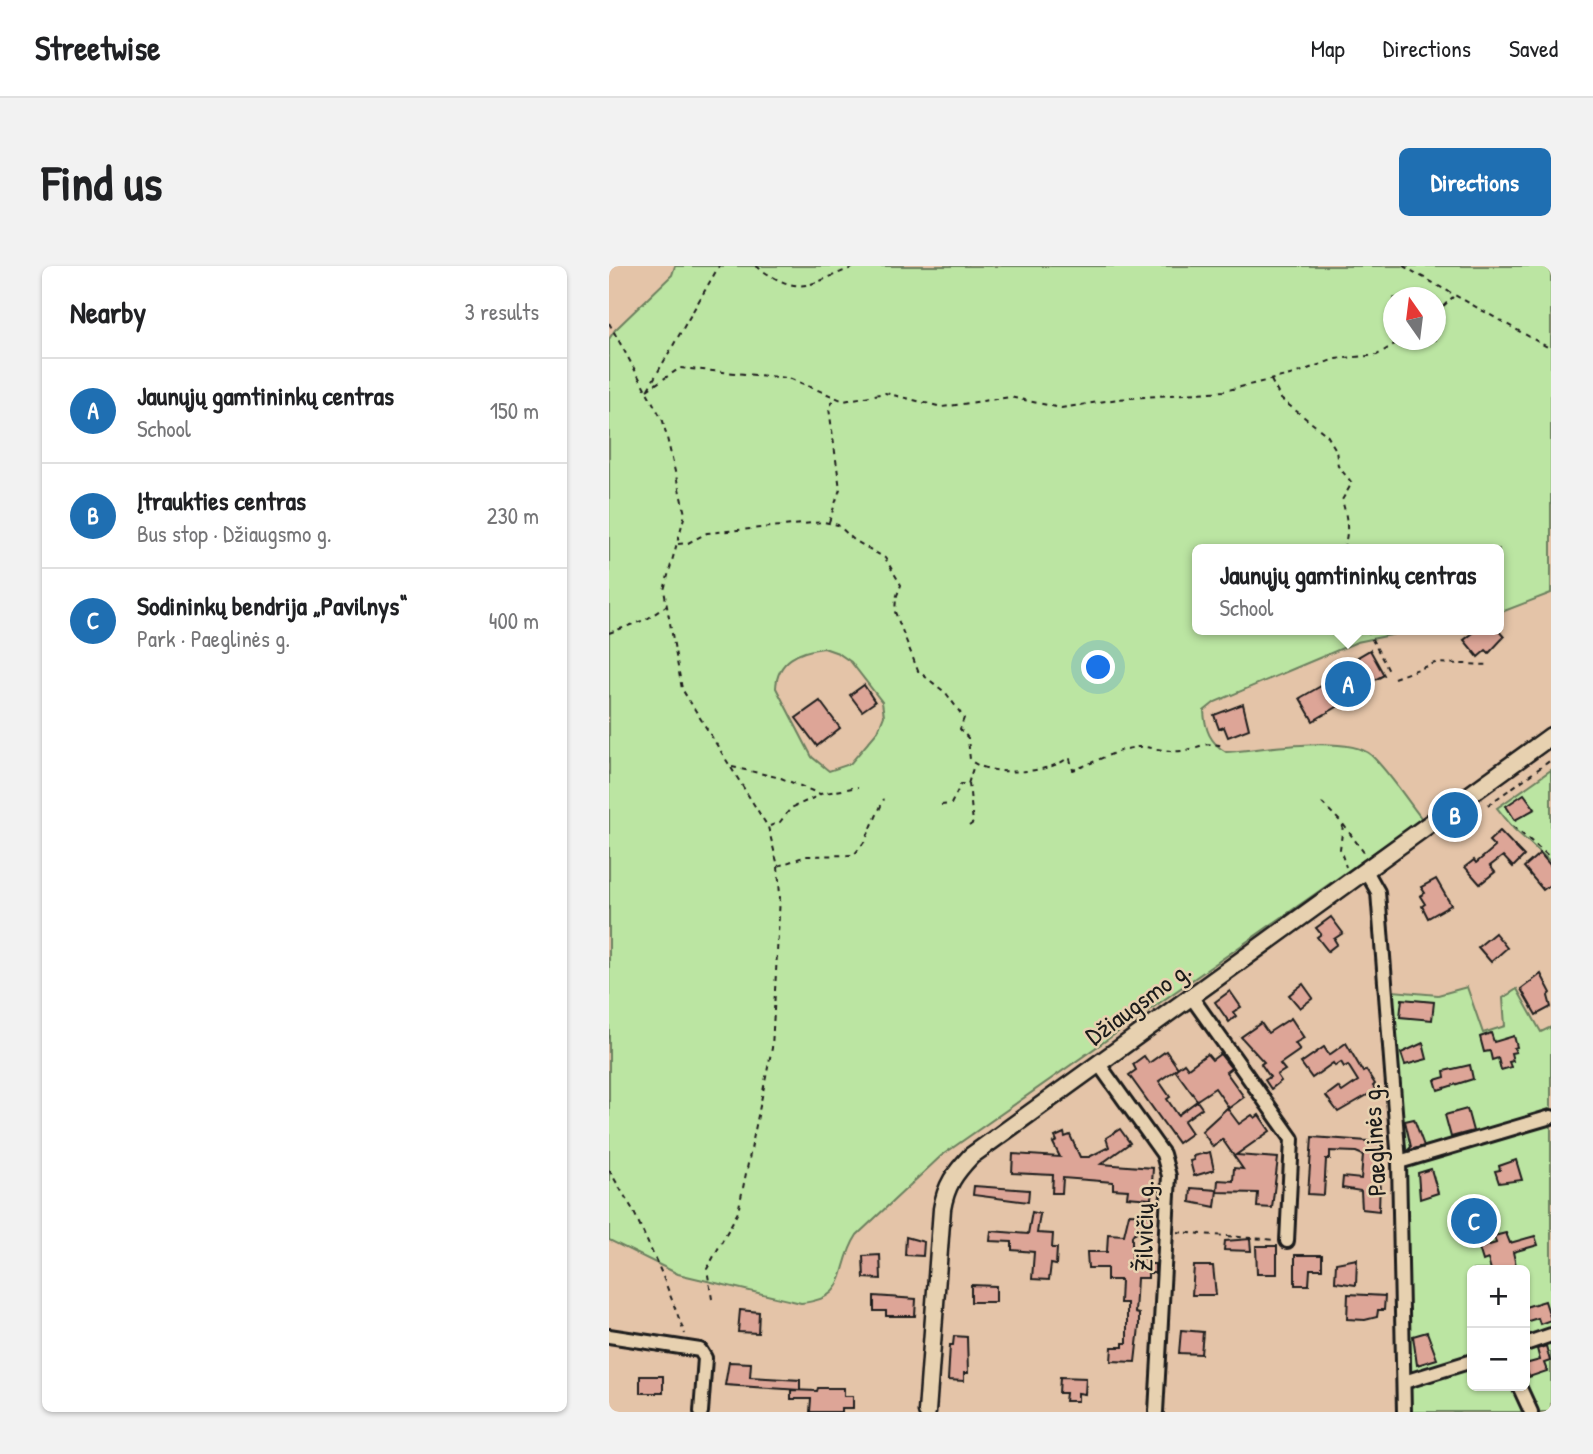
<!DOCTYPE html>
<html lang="en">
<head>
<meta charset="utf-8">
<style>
  body { margin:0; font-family:"Patrick Hand",sans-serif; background:#f2f2f2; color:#202124 }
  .controls { position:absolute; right:21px; bottom:21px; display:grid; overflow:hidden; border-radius:10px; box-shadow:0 2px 5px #0004 }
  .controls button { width:63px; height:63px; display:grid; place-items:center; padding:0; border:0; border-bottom:2px solid #e0e0e0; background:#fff; color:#202124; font:35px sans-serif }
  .compass { position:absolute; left:774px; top:21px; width:63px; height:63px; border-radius:50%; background:#fff; box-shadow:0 2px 5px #0004; rotate:346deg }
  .you { position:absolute; left:490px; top:402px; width:24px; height:24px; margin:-18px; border:5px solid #fff; border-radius:50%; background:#1a73e8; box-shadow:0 0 0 10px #1a73e833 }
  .badge { display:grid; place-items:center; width:46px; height:46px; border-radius:50%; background:#1f6fb2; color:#fff; font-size:23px; font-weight:700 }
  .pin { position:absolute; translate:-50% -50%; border:4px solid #fff; box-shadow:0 2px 7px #0006 }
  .popup { position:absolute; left:583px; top:278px; width:312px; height:91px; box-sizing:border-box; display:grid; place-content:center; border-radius:10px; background:#fff; filter:drop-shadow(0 2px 5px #0005); font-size:23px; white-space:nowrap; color:#757577 }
  .popup b { font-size:26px; color:#202124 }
  .popup::after { content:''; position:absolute; left:50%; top:100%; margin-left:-14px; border:14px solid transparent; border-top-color:#fff }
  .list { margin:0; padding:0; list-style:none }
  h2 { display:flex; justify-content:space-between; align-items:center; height:91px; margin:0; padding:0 28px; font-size:30px }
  h2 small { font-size:23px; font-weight:400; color:#757577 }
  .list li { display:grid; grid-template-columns:46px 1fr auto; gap:21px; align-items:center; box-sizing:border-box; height:105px; padding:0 28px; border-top:2px solid #e0e0e0 }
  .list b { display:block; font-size:26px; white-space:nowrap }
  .list p { margin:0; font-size:23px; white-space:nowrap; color:#757577 }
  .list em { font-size:23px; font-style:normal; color:#757577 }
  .map { position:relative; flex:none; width:942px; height:1146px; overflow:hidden; border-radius:10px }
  header { display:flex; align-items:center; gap:42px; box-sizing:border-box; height:98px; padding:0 35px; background:#fff; border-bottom:2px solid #e0e0e0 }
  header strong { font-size:33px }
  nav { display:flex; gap:38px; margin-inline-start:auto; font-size:24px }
  .intro { display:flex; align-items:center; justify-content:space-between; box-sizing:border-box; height:168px; padding:0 42px }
  h1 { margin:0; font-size:49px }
  .button { padding:18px 32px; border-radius:10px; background:#1f6fb2; color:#fff; font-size:24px; font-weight:700 }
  main { display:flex; gap:42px; padding:0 42px }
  aside { flex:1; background:#fff; border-radius:10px; box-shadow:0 2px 5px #0004 }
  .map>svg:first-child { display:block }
</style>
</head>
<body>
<header>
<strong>Streetwise</strong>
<nav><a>Map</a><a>Directions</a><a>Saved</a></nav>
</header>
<div class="intro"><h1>Find us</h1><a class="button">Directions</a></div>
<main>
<aside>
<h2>Nearby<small>3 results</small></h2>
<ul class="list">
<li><span class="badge">A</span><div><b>Jaunųjų gamtininkų centras</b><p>School</p></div><em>150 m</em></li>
<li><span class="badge">B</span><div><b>Įtraukties centras</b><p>Bus stop · Džiaugsmo g.</p></div><em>230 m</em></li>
<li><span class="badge">C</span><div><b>Sodininkų bendrija „Pavilnys“</b><p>Park · Paeglinės g.</p></div><em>400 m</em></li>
</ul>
</aside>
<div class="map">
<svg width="942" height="1146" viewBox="0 0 942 1146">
  <rect width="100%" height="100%" fill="#e4c4a8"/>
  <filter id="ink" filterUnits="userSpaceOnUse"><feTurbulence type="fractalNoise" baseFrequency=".0143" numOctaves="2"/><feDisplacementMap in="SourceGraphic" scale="14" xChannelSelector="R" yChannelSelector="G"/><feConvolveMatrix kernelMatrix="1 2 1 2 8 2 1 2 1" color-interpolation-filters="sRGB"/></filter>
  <g filter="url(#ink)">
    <!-- green -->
    <g fill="#bbe5a2" stroke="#6c805f" stroke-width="2" fill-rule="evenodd">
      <path d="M66,0H942V327L890,347V283H588V364H806L748,376L606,436L595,445C596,463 601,477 617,486C649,484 738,468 762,489C781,507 797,533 813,553L332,890L248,969C226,1002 243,1032 192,1037L69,1008L0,974V73L6,64L63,9ZM785,32H827V74H785ZM215,382L229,387L242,396L273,436L275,450L269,465L241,498L220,505L203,491L167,422C168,394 190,385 215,382Z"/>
      <path d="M942,504V596L905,563L888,542Z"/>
      <path d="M858,721L874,767L896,760L894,732L908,723L932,766L942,761V1146H790L787,907L773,724L829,729ZM863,1004H916V1120H863Z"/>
    </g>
    <!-- building -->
    <g fill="#dda597" stroke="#1c1c1c" stroke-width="2">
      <path d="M868,364H889L895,371L880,387L877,384L869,391L855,374Z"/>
      <path d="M761,384L775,409L762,416L764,420L704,455L691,432L752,397L749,391Z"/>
      <path d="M255,419L266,436L253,445L241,429Z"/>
      <path d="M211,435L231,462L208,480L187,452Z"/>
      <path d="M634,438L640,463L619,471L615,461L610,463L605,449Z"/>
      <path d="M915,528L926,543L906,554L897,540Z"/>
      <path d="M891,565L915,590L904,601L894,590L881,600L886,606L871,618L856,601L865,594L867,597L886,581L880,575Z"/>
      <path d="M931,587L942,600V618L934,624L915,601Z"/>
      <path d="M827,613L842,639L819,652L813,640L816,638L811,630L816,627L812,621Z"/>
      <path d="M722,651L734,667L725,673L728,678L719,685L708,671L712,668L707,662Z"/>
      <path d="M886,667L898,682L882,696L869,681Z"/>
      <path d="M932,708L942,727L939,730L942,741L927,749L912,723Z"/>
      <path d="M694,718L704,732L691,742L680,729Z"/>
      <path d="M621,725L632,741L624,746L627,750L620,756L606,736Z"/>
      <path d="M793,733L825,736L823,754L791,751Z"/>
      <path d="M682,752L695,772L686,777L691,784L671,798L676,804L668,809L672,815L662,823L656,814L661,811L652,798L655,796L632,771L652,757L659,767Z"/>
      <path d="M882,767L885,776L905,770L908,781L905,782L907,786L902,787L904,795L900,796L902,801L892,804L889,792L883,794L881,785L875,786L871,771Z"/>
      <path d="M737,777L754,806L757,804L766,818L764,820L767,824L729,846L717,830L729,821L733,826L749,815L739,799L735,801L732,796L726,800L724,797L703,812L692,797L715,781L720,789Z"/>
      <path d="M814,777L818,793L796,799L792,787Z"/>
      <path d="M557,785L569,802L550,815L561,831L558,833L569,849L588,835L593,842L575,855L583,867L569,877L520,809L527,804L524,798L535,790L540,797Z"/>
      <path d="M598,788L603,794L611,788L622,802L617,806L635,831L620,842L606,822L588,834L566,804L575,797L579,802Z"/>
      <path d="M861,799L864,813L829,824L826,814L836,811L835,805Z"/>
      <path d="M618,842L630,858L643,849L646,852L650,849L661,865L627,889L669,892L663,942L648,941L649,927L608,926L609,914L624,915L625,902L634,903L613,873L604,881L593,865Z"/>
      <path d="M858,843L864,865L842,871L836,849Z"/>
      <path d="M805,853L815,880L798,885L802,881L796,855Z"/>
      <path d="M511,863L521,877L492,898L544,902L542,933L518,931L519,924L504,923V916L454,912L453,927H443L444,909L403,907L404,888L451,891L444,877L448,875L446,871L455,867L456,871L461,869L471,891H480L500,881L497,872Z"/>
      <path d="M703,871L772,876L770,945L753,943L752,925L733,922L734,911L752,913L754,889L747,886L721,885V893H717L715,929L699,928Z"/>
      <path d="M601,886L605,904L585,910L581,895L585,894L584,890Z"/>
      <path d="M907,894L913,914L890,917L886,905L891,904L890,900Z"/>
      <path d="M822,903L829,927L811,933L809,907Z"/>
      <path d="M365,920L420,924L419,936L364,929Z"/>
      <path d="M582,922L608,924L606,941L581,936Z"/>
      <path d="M423,946L431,948L428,967L444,968L443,982H448L447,999L442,998L440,1014L423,1013L425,986L403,984V976L381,975L382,965L419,968Z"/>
      <path d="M520,948L542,949L541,968L525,967L523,970V992L540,993V998H546V1007H539V1012H528L526,1047L530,1048V1061L526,1096L502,1095L503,1081H514V1077H518V1037H511L512,1014H498V1002H479L478,986H498L499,968L515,969Z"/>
      <path d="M897,967L901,977L926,970L929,979L904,986L908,1004H882L879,993L874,995L870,982L887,977L885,970Z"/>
      <path d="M297,971L315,976L314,990L296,989Z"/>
      <path d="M641,973L642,985L615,984L616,975Z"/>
      <path d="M647,980H668V1008H648Z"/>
      <path d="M271,989L272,1013L255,1012L254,990Z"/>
      <path d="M686,989H713V1003H701L700,1019H686Z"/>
      <path d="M748,993L747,1019L726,1016L727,997Z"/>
      <path d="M585,1000H604L607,1029H583Z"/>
      <path d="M362,1019L387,1020V1036H362Z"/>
      <path d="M739,1028L776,1030L775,1044H769L768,1051L756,1054L738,1053Z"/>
      <path d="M265,1030L307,1033L306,1050H277V1045H265Z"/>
      <path d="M936,1035L942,1054L931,1058L929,1052L916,1056V1041Z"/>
      <path d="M131,1044L150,1046L149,1067L129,1066Z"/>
      <path d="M572,1064L594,1066L592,1088L570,1087Z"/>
      <path d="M818,1066L828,1093L808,1099L804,1070Z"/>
      <path d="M345,1070L358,1071L359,1107H355V1115L339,1114L341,1079H344Z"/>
      <path d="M937,1080L941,1095L935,1097L938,1105L920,1111L916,1098L931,1094L928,1083Z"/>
      <path d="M120,1096L142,1097L141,1111L191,1114V1124L116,1119Z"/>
      <rect x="31" y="1110" width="23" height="17"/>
      <path d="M451,1111L477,1112L476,1128L469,1127V1135H456L457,1127H450Z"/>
      <path d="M209,1122H235V1130H244V1142H233V1146H201L202,1133H182V1124L208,1125Z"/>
    </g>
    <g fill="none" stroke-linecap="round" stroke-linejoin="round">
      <!-- minor casing -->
      <g stroke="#1c1c1c" stroke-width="18">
        <g id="minor">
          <path d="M756,603L769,626L790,896L795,1146"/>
          <path d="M581,729L683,873L678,975"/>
          <path d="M489,797L554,888L560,910L547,1146"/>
          <path d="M790,896L942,851"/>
          <path d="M0,1070L91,1084L96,1092L92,1146"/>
          <path d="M916,1078L942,1069"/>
          <path d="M795,1116L863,1095"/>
          <path d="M910,1120L922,1146"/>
        </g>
      </g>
      <!-- tertiary casing -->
      <g stroke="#1c1c1c" stroke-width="21">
        <path id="tertiary" d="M318,1146L333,943C337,919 346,907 362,890L942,470"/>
      </g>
      <!-- path -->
      <g stroke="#1c1c1c" stroke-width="2" stroke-dasharray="5 5" stroke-linecap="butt">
        <path d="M147,0C195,35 202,15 249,0"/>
        <path d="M794,0L942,83"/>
        <path d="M827,47L844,31"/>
        <path d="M0,57L54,155L76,248L55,324L73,423L159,561L169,600L171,630L163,782L129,946L98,1003L103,1033"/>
        <path d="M662,114L672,133L718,169L727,184L729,200L743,217L733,234C738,251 741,267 734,283"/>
        <path d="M39,123L110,0"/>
        <path d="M38,124L71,102L180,112L235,135L276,127L333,141L401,131L452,142L509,133L615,125L685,108L726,93L768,89L792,74"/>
        <path d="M220,256L231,223L220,142L226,132"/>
        <path d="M69,278L79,277L98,267L215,256L229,259L245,274L276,292L292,319L287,332L286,346L309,405L337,427L355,452L351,463L359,472L361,494C380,511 439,508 457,493H461L464,504C488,496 505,484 528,481C543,480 558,487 572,485C593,482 591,475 615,480"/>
        <path d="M758,364L781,407"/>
        <path d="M0,367L38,353L57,340"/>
        <path d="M785,412L826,397L882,399"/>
        <path d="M123,501L172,512L211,528L249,521"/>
        <path d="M713,537L734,558L756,588"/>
        <path d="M332,539L342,538L352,518H359L365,499"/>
        <path d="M879,539L942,494"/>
        <path d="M734,559L731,583L737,601"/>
        <path d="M161,560L171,556L182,542L211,529"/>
        <path d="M360,560L364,557L360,517"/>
        <path d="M904,560L942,592"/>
        <path d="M169,600L197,590L245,589L256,575L275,533"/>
        <path d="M0,904L24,944L53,1008L76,1068"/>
        <path d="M568,966L667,974"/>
      </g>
      <!-- minor -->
      <use href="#minor" stroke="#e7d1b0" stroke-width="12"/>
      <!-- tertiary -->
      <use href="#tertiary" stroke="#e7d1b0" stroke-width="16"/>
    </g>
  </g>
  <g text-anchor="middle" stroke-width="5" stroke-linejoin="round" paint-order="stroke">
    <!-- street labels -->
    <g font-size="26" fill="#1c1c1c" stroke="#e7d1b0">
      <text transform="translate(529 737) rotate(-36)" y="9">Džiaugsmo g.</text>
      <text transform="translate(765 874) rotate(-93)" y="9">Paeglinės g.</text>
      <text transform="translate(535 960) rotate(-89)" y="9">Žilvičių g.</text>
    </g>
  </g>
</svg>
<div class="controls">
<button>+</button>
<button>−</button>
</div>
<svg class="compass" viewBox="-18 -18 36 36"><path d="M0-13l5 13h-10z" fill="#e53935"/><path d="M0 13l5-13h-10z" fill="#757577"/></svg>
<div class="you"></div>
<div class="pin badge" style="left:739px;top:418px">A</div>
<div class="popup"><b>Jaunųjų gamtininkų centras</b>School</div>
<div class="pin badge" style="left:846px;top:549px">B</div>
<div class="pin badge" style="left:865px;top:955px">C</div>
</div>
</main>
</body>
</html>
